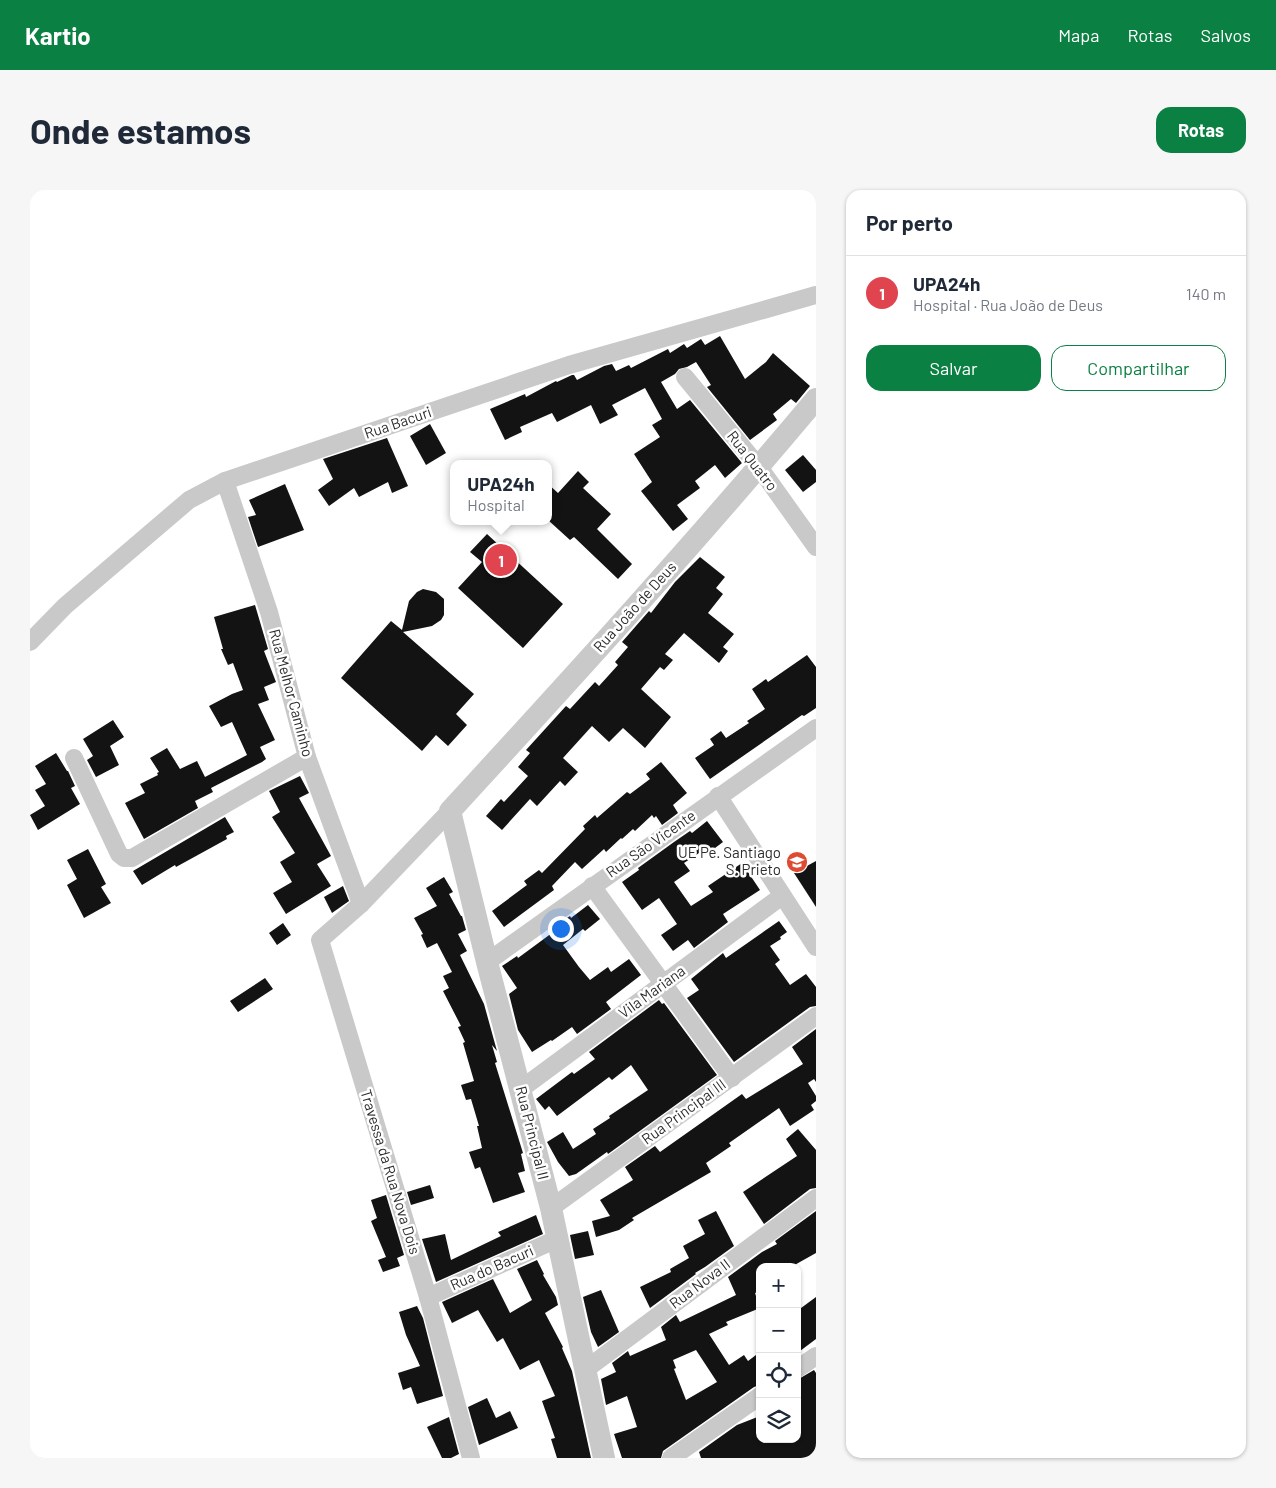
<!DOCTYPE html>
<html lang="pt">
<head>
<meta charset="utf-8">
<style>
  body { margin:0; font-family:Barlow,sans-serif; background:#f6f6f7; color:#1f2937 }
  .controls { position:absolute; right:15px; bottom:15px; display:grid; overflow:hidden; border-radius:10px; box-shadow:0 1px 4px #0004 }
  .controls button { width:45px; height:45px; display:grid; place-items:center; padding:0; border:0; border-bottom:1px solid #e0e1e3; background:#fff; color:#1f2937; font:25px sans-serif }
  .you { position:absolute; left:530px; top:738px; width:18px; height:18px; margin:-12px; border:4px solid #fff; border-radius:50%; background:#1a73e8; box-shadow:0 0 0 8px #1a73e833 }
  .badge { display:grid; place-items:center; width:32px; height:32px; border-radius:50%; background:#0b8043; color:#fff; font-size:16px; font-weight:700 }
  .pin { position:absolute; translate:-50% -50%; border:2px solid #fff; box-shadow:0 1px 5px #0006 }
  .popup { position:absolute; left:420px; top:270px; width:102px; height:65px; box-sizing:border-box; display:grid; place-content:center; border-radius:10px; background:#fff; filter:drop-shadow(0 1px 4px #0005); font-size:16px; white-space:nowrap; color:#747a83 }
  .popup b { font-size:19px; color:#1f2937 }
  .popup::after { content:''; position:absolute; left:50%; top:100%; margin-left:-10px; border:10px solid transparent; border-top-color:#fff }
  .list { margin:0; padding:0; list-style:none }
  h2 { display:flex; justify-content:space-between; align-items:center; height:65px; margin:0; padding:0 20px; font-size:21px }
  h2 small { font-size:16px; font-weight:400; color:#747a83 }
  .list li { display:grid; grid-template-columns:32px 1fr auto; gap:15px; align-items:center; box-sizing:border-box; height:75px; padding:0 20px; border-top:1px solid #e0e1e3 }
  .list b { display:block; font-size:19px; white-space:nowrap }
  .list p { margin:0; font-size:16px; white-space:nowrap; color:#747a83 }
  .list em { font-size:16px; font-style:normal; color:#747a83 }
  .actions { display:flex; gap:10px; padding:15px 20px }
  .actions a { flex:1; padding:11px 0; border:1px solid #0b8043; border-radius:15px; text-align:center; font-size:18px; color:#0b8043 }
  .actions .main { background:#0b8043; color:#fff }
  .icon { flex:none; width:28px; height:28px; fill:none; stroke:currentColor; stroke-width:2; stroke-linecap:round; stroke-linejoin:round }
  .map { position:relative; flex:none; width:786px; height:1268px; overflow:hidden; border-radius:15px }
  header { display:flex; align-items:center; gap:30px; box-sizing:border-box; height:70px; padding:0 25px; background:#0b8043; color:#fff }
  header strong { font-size:24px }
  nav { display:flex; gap:28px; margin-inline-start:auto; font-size:18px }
  .intro { display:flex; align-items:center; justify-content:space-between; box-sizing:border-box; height:120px; padding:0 30px }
  h1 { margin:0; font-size:35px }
  .button { padding:12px 22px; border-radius:15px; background:#0b8043; color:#fff; font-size:18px; font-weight:700 }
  main { display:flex; gap:30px; padding:0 30px }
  aside { flex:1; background:#fff; border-radius:15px; box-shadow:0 1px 4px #0004 }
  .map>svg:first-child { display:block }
</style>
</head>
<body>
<header>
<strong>Kartio</strong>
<nav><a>Mapa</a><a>Rotas</a><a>Salvos</a></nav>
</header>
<div class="intro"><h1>Onde estamos</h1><a class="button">Rotas</a></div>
<main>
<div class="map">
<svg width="786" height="1268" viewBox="0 0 786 1268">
  <rect width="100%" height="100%" fill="#fff"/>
  <!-- building -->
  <g fill="#131313" fill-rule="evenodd">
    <path d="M690,146L715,189L736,172L743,163L780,196L766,213L761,209L743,224L747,230L720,250L677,197L681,195L666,172L657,177L649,179L645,184L631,192L647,219L660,210L712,273L695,288L685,275L665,291L670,298L647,315L658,329L643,341L611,301L622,292L604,264L630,247L622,235L632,229L615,198L582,215L588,225L570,234L561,215L527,232L522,223L490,237L492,242L475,250L460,219L495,204L496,207L526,191L527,192L542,185H544L547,190L574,176L582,174L586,181L599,175L601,178L638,159L640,163L654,154L657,158L671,149L675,155Z"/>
    <path d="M400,234L416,263L396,275L380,246Z"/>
    <path d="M357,248L378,296L362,303L358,292L329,307L324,298L299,316L288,300L303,289L293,269Z"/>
    <path d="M773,265L786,280V292L773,302L755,280Z"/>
    <path d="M548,281L559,292L553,298L581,324L567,339L602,374L588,389L544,347L540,350L518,330V294L528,303Z"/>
    <path d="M255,294L274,340L228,357L218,327L226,325L219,310Z"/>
    <path d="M457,344L533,414L493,458L428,398L452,372L440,362Z"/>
    <path d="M670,367L695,387L686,398L693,404L678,423L704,444L693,457L698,461L689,473L654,443L635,464L643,470L634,480L630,477L611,499L641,527L615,558L593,538L579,552L562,536L533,568L548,582L535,596L530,591L507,616L500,609L472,640L456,626L471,609L474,612L498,586L488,577L500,563L496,560L536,516L540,519L565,492L569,496L588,475L585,472L598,457L592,452L619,421L621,423L645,392Z"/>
    <path d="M393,399L406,402L414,409V425L411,430L402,436L373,442L444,504L426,524L437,535L418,556L406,545L392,561L311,488L361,431L372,440L379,411L387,402Z"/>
    <path d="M225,415L238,459L234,461L246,492L234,497L239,510L228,514L245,550L230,557L236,569L232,572L181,598L183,602L165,611L168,618L114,649L95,613L115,603L110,594L128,585L127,583L129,582L120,568L137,558L150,579L167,571L175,587L217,565L202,532L191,537L179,516L202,504L213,500L203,473L198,475L191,459H193L184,427Z"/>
    <path d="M777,465L786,477V518L774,526L772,525L680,589L665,568L684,555L680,549L691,541L696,548L719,533L717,531L735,519L722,499L736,489L738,492Z"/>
    <path d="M83,530L94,547L80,556L89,575L66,587L57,570L63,566L53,549Z"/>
    <path d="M26,563L37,581H38L45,596L41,598L50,614L8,640L0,625L15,616L5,600L16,594L5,576Z"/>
    <path d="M631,572L657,603L643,615L648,623L632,635L626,626L624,628L622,625L605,641L603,639L592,649L591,648L576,662L574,659L552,679L545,672L522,696L524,700L474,737L462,721L497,695L494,691L509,680L512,683L555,639L553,636L565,625L567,628L597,602L600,604L620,589L616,584Z"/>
    <path d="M270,586L279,603L269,608L301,666L287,674L301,696L256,724L243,703L262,692L250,672L265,663L242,627L250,622L239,601Z"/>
    <path d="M195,627L204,642L196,646L197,649L146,677L145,675L112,695L103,681Z"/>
    <path d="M677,631L693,652L681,661L678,657L654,673L660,681L644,692L661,716L683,702L678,696L712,673L730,700L693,724L698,732L664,758L658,750L643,761L631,745L647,734L629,708L612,720L592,692L609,680L608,678L644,652L660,641L662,643Z"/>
    <path d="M58,659L76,694L71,697L81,713L54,728L37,695L47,689L37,670Z"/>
    <path d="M786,671V717L764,683Z"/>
    <path d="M414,687L423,702L419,704L431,726H432L436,740L428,744L437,761L430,765L454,814L467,861L462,855L467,872L465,873L493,963L491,964L495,981L488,983L495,1002L463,1013L450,977L445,979L439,962L452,958L447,936H449L441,909L436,910L431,895L444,891L433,853L435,852L428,837L431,836L413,801L419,798L413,786L422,782L407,753L397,758L391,745L393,744L384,728L407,716L396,698Z"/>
    <path d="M313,696L319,711L302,723L294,707Z"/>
    <path d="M558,715L570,729L555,741L553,739L533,755L549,777L560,790L578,777L581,782L599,769L611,785L576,812L581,819L547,844L542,837L522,851L521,850L502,862L488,840L479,804L487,798L472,776L487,766L488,768L526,740L525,738L537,728L540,726L541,728Z"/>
    <path d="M749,731L757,742L750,747L751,749L740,756L750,770L745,774L760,795L776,784L786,797V816L780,817L704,872L657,808L669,800L661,789L693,763L696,768Z"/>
    <path d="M253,733L261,745L247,755L239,743Z"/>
    <path d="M235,788L243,799L208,822L200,811Z"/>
    <path d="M629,810L632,814L634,813L687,885L578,964L577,962L546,984L539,986L528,972L517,952L533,942L543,959L566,944L563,939L580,928L579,926L618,900L601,875L582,890L579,887L527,926L519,916L515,920L506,909L542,882L544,884L565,869L559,862Z"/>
    <path d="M786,839V892L784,889L778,893L786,906V911L781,915L784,920L760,936L749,918L699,953L701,956L676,973L681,982L602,1028L604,1030L589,1040L566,1047L562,1031L580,1026L570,1010L603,990L595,977L625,956L630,962L712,904L716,909L773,874L762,857Z"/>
    <path d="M768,939L786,960V998L780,999L734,1034L713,1002L767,966L756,949Z"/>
    <path d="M400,995L404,1008L381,1015L377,1002Z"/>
    <path d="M356,1005L374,1065L367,1068L370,1076L353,1082L348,1070L356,1067L341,1031L347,1028L341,1010Z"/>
    <path d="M686,1021L704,1056L675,1077L665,1083L666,1084L620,1118L610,1097L641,1082L640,1079L659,1068L653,1056L675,1044L668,1030Z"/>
    <path d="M786,1021V1063L761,1077H730V1101L725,1103L730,1118L696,1132L698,1135L679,1144L699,1175L714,1165L718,1171L730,1162V1195L724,1197L633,1261L631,1268H592L584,1244L607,1237L597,1206L576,1215L571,1189L586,1182L582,1173L598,1161L600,1166L636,1150L631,1137L646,1125L650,1132L706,1105L698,1087L732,1062L747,1054L745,1051ZM666,1160L687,1192L656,1210L644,1179L646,1178L643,1170Z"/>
    <path d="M506,1025L513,1044L406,1092L392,1049L415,1044L421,1070L471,1046L468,1042Z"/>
    <path d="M558,1041L564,1065L545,1069L540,1045Z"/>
    <path d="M507,1070L514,1084L513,1085L526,1107L528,1115L515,1123L533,1157L532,1158L542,1181L561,1268H527L521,1249L525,1248L512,1211L525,1206L509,1170L490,1180L473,1148L467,1152L448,1120L422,1133L412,1112L463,1089L480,1123L502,1110L487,1079Z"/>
    <path d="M571,1100L589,1142L568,1157L561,1142L553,1107Z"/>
    <path d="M786,1107V1149L770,1161L771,1163L767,1166V1121Z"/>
    <path d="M387,1116L393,1128L413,1206L387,1214L381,1197L373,1200L368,1183L390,1176L376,1145L369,1122Z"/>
    <path d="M784,1180L786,1183V1268H671L669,1262L707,1235L730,1226V1249H767V1190Z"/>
    <path d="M457,1208L466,1228L480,1221L488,1238L449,1255L438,1217Z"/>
    <path d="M419,1227L429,1264L421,1268H412L397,1237Z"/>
  </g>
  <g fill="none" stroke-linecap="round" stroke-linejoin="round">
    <!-- minor -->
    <g stroke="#c9c9c9" stroke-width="18">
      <path d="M655,187L729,277L786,357"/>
      <path d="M195,291L239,422L277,567L331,714"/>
      <path d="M0,452L35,416L159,310L195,291L539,175L786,105"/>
      <path d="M44,568L89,664L94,668H102L277,567"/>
      <path d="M688,606L786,757"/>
      <path d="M420,621L331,714L290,750L398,1107L441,1268"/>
      <path d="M562,696L702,888"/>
      <path d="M457,772L786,538"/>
      <path d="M491,899L752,706"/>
      <path d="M521,1018L786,826"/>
      <path d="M398,1107L527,1049"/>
      <path d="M767,1179L786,1166"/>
      <path d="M555,1180L786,1008"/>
      <path d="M641,1268L730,1206"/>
    </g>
    <!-- tertiary -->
    <path stroke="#c9c9c9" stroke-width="22" d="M574,1268L521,1018L457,772L420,621C544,486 668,350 786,209"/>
  </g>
  <!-- icons -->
  <defs>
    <g id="school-disc" transform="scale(1.125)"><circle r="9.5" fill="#de4b33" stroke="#fff"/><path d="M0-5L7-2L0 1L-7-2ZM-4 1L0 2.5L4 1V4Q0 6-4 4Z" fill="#fff"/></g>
  </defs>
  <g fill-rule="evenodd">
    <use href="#school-disc" x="767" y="672"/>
  </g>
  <g text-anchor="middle" stroke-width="5" stroke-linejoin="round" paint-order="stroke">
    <!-- street labels -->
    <g font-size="15" fill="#2c2c2c" stroke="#fff">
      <text transform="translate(368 233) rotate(-19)" y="5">Rua Bacuri</text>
      <text transform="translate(722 271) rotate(52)" y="5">Rua Quatro</text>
      <text transform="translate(605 417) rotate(-48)" y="5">Rua João de Deus</text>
      <text transform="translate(261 503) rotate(75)" y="5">Rua Melhor Caminho</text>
      <text transform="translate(621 654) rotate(-35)" y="5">Rua São Vicente</text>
      <text transform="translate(622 802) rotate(-36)" y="5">Vila Mariana</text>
      <text transform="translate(654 922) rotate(-36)" y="5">Rua Principal III</text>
      <text transform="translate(502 943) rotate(76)" y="5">Rua Principal II</text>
      <text transform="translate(360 982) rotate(73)" y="5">Travessa da Rua Nova Dois</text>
      <text transform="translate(462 1078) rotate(-24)" y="5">Rua do Bacuri</text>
      <text transform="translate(670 1094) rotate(-37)" y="5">Rua Nova II</text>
    </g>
    <!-- poi labels -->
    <g font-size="15" fill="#2c2c2c" stroke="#fff" text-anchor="end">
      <text x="751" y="668">UE Pe. Santiago<tspan x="751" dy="17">S. Prieto</tspan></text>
    </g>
  </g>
</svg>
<div class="controls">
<button>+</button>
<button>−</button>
<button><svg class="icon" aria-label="locate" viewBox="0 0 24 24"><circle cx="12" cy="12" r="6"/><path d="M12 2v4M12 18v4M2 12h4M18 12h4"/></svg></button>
<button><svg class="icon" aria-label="layers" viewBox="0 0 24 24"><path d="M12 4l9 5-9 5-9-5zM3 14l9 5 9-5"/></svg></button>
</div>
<div class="you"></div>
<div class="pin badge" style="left:471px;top:370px;background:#e0444e">1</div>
<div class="popup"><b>UPA24h</b>Hospital</div>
</div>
<aside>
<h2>Por perto<small></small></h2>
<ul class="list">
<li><span class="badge" style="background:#e0444e">1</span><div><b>UPA24h</b><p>Hospital · Rua João de Deus</p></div><em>140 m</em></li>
</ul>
<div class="actions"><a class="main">Salvar</a><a>Compartilhar</a></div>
</aside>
</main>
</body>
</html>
